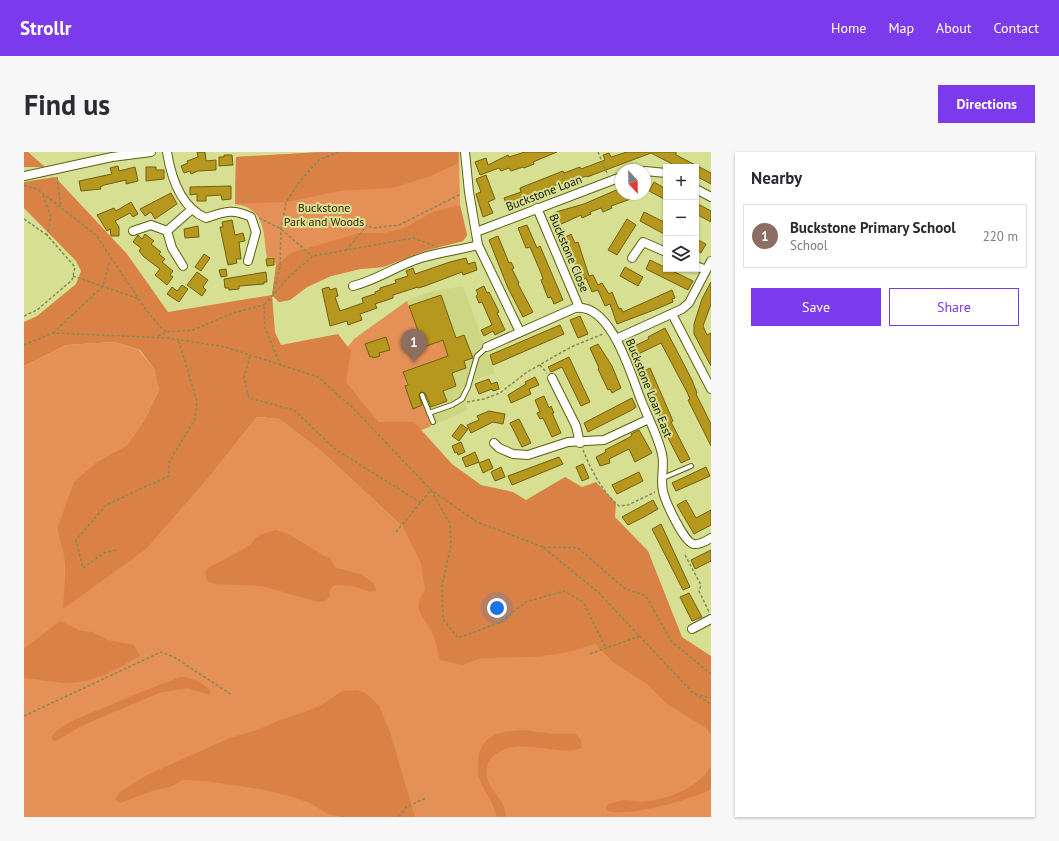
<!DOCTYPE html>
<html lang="en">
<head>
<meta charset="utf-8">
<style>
  body { margin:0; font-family:"PT Sans",sans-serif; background:#f7f7f7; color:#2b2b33 }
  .controls { position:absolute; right:12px; top:12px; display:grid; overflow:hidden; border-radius:0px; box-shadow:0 1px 3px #0004 }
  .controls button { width:36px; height:36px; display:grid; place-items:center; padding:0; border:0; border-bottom:1px solid #e1e1e2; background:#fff; color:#2b2b33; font:20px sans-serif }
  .compass { position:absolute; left:591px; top:12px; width:36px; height:36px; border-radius:50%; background:#fff; box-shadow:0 1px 3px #0004; rotate:158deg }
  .you { position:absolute; left:473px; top:456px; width:14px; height:14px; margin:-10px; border:3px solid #fff; border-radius:50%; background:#1a73e8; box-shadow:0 0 0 6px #1a73e833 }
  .badge { display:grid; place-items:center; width:26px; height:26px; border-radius:50%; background:#7c3aed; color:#fff; font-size:13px; font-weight:700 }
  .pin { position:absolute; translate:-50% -33px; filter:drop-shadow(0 1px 2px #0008) }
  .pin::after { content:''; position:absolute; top:21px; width:14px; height:12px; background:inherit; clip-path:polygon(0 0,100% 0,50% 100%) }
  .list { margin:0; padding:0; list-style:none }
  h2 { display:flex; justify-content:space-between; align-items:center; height:52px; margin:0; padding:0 16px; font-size:17px }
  h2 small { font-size:13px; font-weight:400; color:#7c7c81 }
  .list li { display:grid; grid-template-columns:26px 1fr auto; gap:12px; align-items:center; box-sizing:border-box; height:64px; margin:0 8px 8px; padding:0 8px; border:1px solid #e1e1e2; border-radius:0px }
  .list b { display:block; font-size:15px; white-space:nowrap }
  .list p { margin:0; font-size:13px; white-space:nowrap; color:#7c7c81 }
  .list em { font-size:13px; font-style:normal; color:#7c7c81 }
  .actions { display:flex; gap:8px; padding:12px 16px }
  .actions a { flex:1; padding:9px 0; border:1px solid #7c3aed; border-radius:0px; text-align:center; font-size:14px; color:#7c3aed }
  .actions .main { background:#7c3aed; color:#fff }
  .icon { flex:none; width:22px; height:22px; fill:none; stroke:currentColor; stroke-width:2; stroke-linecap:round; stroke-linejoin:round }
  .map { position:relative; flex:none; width:687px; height:665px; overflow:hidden; border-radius:0px }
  header { display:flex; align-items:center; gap:24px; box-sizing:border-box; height:56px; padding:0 20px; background:#7c3aed; color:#fff }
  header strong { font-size:19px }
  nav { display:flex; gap:22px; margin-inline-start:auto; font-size:14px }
  .intro { display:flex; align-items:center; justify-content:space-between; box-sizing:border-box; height:96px; padding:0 24px }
  h1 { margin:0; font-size:28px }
  .button { padding:10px 18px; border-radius:0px; background:#7c3aed; color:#fff; font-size:14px; font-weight:700 }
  main { display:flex; gap:24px; padding:0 24px }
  aside { flex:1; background:#fff; border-radius:0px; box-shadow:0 1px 3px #0004 }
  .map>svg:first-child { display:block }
</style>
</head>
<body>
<header>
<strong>Strollr</strong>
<nav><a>Home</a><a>Map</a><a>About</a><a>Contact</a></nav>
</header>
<div class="intro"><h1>Find us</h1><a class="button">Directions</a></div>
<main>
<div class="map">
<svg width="687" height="665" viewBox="0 0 687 665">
  <rect width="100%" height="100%" fill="#d7df93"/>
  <!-- built -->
  <path fill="#cdd682" d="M439,134L471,221L449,229L441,250L444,258L368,291L330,187L383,149L402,141Z"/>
  <!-- green -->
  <g fill="#e49056">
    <path d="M298,0H435L436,53L443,83L439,89L400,99L359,115L336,117L307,124L283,135L266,148L255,150L248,143L252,114L250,105L243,106C240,90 242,67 226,57C222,54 215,53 211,52L212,5Z"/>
    <path d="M383,149L400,195L419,188L424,204L408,209L411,217L400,220L397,213L379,220L389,257L399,253L407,274L368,291L301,224L330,187Z"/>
    <path d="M91,190L115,198L130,217L135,238L121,267L103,293L74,309L33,377L40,403L41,427L190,319L233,265L255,267L296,298L379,375L687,549V665H0V214L42,193Z"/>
  </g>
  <!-- forest -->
  <g fill="#da8245">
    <path d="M0,0H4L21,15H0Z"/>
    <path d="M298,0H435L434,11L407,24L368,36L316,39L262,50L211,52L212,5Z"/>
    <path d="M31,25L103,102L144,160L248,143L252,114L267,101L335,81H360L380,76L409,60L436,53L443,83L439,89L400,99L359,115L336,117L307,124L283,135L266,148L255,150L248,143L251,180L257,193L314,182L327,199L322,230L354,270H390L428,312L457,333L489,340L502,348L541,325L558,335L572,330L592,351L591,365L624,399L658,485L687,504V583L682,576L643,552L623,532L589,510L571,492L544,500L511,505L457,506L438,513L416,508C413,499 412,489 408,480C399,462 387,459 401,438L397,411L379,375L296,298L255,267L233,265L190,319L122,397L39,457L41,427L40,404L33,377L50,330L74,309L103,293L121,267L135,238L130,217L116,198L91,190L42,193L0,214V170L13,164L52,132L57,119L52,109L0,56V30Z"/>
    <path d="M251,378C271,382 286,398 306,406L311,416C323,418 352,424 352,439L347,440L329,434L310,433L305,439L306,445L301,449L294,450L238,434L191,432L183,429L181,420L184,416L227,393C231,383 242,381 251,378Z"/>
    <path d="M36,469L57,479L69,480L84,488L110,493L116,504C94,516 70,531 44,531C32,531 13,527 0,526V497Z"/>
    <path d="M157,525C169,525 179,531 187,539L186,543L163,536L135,541L57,574L32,589L28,588L27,584C42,569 62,563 82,555C107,544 131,534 157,525Z"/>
    <path d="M333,538L342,541L355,554L366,580L391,665H319L304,662L286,651L266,644L235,637L182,629L159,628L146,635L131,638L96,651L91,647L96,640L125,622L206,586L233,578L259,567L281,560L299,552L318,539Z"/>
    <path d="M499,578L530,582H552C556,586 559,590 557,596C541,604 503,589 481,597C472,601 464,605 463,616C459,638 485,648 481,665H473C470,651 461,641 456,628C453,623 454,616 454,610C456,582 476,580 499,578Z"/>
    <path d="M687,615V637C668,648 604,665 584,659L582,655L584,652C589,651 595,649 600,648C606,648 612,650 619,650C644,647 672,637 687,615Z"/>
  </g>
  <!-- building -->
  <g fill="#b6981f" stroke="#745f08">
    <path d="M173,0H181L182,9L192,8V18L174,19L167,22L166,19L160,21L157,14L164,11L163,9L174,5Z"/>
    <path d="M501,0H533L509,10L510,12L500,16L499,15L487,19L485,16L477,19L475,16L456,23L451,10L462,6L464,13L484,3L485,5Z"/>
    <path d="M603,0H652V3L687,21V32L672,24V15H654L627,1L563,25V24L528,34L509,42V44L484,56L480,46L497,40L496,36L539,19L540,21L556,15L557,17L581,8L579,3L585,1L587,5Z"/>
    <path d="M200,3H208L209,13L195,14V5H200Z"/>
    <path d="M94,14L95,19L111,15L114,29L102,32V28L80,33L76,35L77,37L57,39L55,29L88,22L86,16Z"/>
    <path d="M122,15H132V18H140V27L122,29Z"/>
    <path d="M462,23L471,47L464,50L469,61L459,65L452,42L457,40L452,27Z"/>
    <path d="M630,30L642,37V48L625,39Z"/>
    <path d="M207,34V47L198,48L197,43L182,44V49H173V42L166,43V35Z"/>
    <path d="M597,36V42L618,43L587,54L588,56L579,60L577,56L566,60L567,62L558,66L557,63L533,74L529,64L533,62L532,60L560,52Z"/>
    <path d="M147,41L153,52L131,67L127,60L121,64L116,57Z"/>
    <path d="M107,50L114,62L109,65L106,61L91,69L95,75V84H87L86,77L83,79L73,63L90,56L92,59Z"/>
    <path d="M672,51L687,59V70L672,62Z"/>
    <path d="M620,60L642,71V83L616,69Z"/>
    <path d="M603,67L612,73L593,103L584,98Z"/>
    <path d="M208,68L211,83L219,81L221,89L215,90L217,107H212L213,111L204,113L196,75H199L198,70Z"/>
    <path d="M503,73L513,96L516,94L539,148L530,152L527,145L524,146L517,128L519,127L517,121L506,95L502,96L494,76Z"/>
    <path d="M174,74L175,85L161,86L160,77Z"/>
    <path d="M121,82L130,89L127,92L137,100L135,102L141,107L138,110L149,119L146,123L149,125L143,133L131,123L136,117L120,105L115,99L117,96L109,90L114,83L118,87Z"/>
    <path d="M547,82L551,91L554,90L565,124L569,123L574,133L578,131L585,142L588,140L595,157L597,156L599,160L648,138L651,146L648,147L649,150L630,158L593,172L586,152L581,154L574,138L568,140L562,126L558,128L540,86Z"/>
    <path d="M474,84L485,111L487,110L490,116L488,117L495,131L494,132L509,160L499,165L484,136L465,88Z"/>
    <path d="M672,87L682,92L677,101L672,98Z"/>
    <path d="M180,102L186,106L177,119L171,115Z"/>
    <path d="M250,106V113L243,114L242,107Z"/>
    <path d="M442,106L444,112L451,110L453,118L439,123L438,120L401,134L394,136V135L369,143V146L351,152L353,156L336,162L338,168L324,173L323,169L306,174L298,137L305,135L306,138L312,136L314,144L311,145L316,159L339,151L338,146L351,142V140L356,138V136L372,131L371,128L384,124L382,119L389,116L391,122L426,110Z"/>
    <path d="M626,108L669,129L664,138L622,117Z"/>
    <path d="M601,115L619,125L614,134L596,124Z"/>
    <path d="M202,117L203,124L197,125L195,118Z"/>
    <path d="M173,120L184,128L179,135L182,138L178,144L163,133Z"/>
    <path d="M242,120L243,130H240V132L215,134V137L205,138V136H201L200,127Z"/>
    <path d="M687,130V152L679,174L683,183L687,181V214L670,182V172L678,147Z"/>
    <path d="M158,133L164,137L155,150L143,142L148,135L153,139Z"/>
    <path d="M460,134L463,141L465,140L475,160L473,161L481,178L471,183L469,179L460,184L457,178L468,173L458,150L455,151L452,144L454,142L452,138Z"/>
    <path d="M417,143L432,186L440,183L449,206L440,209L442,216L428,221L432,234L419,239L423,249L407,255L401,241L397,240L395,243L398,253L389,257L381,234L384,233L379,220L424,204L419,188L400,195L385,154Z"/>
    <path d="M556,164L564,182L554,186L546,168Z"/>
    <path d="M536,173L540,182L469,213L466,203Z"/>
    <path d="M641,176L668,228L673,241L672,242L687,272V294L664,248L666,247L663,240L637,191L608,205L604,197L625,187L624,185Z"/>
    <path d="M362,185L366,198L355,201L356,204L349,206L348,204L346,205L341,192Z"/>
    <path d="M574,192L588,214L597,236L588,241L586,237L584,238L574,217L575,216L566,196Z"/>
    <path d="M545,205L566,250L557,254L538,215L527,220L524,215Z"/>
    <path d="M626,216L649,269L647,270L666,307L657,311L641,280L642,279L625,239L626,238L617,221Z"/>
    <path d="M511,225L515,233L505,237L507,242L487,251L484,243L502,232L501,230Z"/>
    <path d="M465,227L467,232L473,230L475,237L469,239L468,237L455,242L451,232Z"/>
    <path d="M520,244L525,256L527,254L530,261H528L537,281L528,285L519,266L516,267L513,261L516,260L511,248Z"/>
    <path d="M608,246L612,255L608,258L564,280L560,271Z"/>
    <path d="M465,259L481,262L479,272L469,270L447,281L443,273L455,268L453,264Z"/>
    <path d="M495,267L507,291L498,295L486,271Z"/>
    <path d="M437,272L444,277L435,289L428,284Z"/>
    <path d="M615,278L628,301L611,310L605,297L585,307L586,311L576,314L572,305L582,300L581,298L608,284L607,282Z"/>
    <path d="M437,290L441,300L434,303L433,300L431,301L428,294Z"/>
    <path d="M451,300L455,310L442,315L438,306Z"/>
    <path d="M535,305L539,312L488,333L484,324Z"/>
    <path d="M465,307L469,316L459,321L455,311Z"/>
    <path d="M559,312L565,326L558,329L552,315Z"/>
    <path d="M477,315L481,325L471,329L467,320Z"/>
    <path d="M682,315L686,324L652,339L648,331Z"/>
    <path d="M615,320L619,329L593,342L588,333Z"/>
    <path d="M629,348L634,357L620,365L604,373L598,365Z"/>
    <path d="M662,348L672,366L687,358V373L670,382L653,353Z"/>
    <path d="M637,372L666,435L659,438L628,377Z"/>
    <path d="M687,398V409L671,417L667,408Z"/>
    <path d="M665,441L678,465L668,469L656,445Z"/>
  </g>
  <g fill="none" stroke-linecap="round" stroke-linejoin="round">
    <!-- service casing -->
    <g stroke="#5b6011" stroke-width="6">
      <g id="service">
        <path d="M398,243L409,270"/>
        <path d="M405,261L428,253L438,247L444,235L453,204L463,195"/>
        <path d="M639,326L667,314"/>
      </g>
    </g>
    <!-- minor casing -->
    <g stroke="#5b6011" stroke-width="10">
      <g id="minor">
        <path d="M143,0C147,25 156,55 182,66C200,60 208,56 227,65L232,80L224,109"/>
        <path d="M441,0L445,40L454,93L496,180"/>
        <path d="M621,19L642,21"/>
        <path d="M0,24L88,5L127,0"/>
        <path d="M672,37L687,45"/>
        <path d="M513,56L555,155"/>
        <path d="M109,79L127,73L143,79"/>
        <path d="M452,80L597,25"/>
        <path d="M608,106L619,90L642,100"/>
        <path d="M159,114L148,96L143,79L167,58"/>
        <path d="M672,114L682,118"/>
        <path d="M329,134C353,128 374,113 397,106C416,100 436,98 454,93"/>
        <path d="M648,162L687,237"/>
        <path d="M592,187L658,157L665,151L687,109"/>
        <path d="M463,195L551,156C587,150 607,223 617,248C624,266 634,284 638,302C641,314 636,327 639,339C641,349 660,391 670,392C676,393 682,389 687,386"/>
        <path d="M528,226L552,274L556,291"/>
        <path d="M470,291L475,296L489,302L504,303L544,290L580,288L625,267"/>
        <path d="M668,477L687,467"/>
      </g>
    </g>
    <!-- path -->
    <g stroke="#868b55" stroke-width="1.5" stroke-dasharray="3 2" stroke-linecap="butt">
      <path d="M574,0L583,21"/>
      <path d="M33,25L37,55"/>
      <path d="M0,33L13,37L72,83L122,158L138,177L143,180"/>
      <path d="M235,66L257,77L288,104"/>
      <path d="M0,67L23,83"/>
      <path d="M331,69L349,76L375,73L437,42"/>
      <path d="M322,98L342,75"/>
      <path d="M49,124L115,147"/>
      <path d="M249,142L256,115L257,77L262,50L276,29L295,8L315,0"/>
      <path d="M0,164L13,158L48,128L51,115L23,83L27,65L19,43"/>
      <path d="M29,181L79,134L86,108"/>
      <path d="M134,184L143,180L169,178L209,161L240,153"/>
      <path d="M0,193L29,181L145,186L201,195L294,225L331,258L407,338L453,370L519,395L575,441L669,541L687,552"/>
      <path d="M226,204L220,225L225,246L270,258L311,297L397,351"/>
      <path d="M516,213L523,221"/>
      <path d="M257,214L241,176L240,153L265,125L289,104L389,86L411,94"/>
      <path d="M443,250L460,247L476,241L503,220L547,195L579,182"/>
      <path d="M559,298C567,318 579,341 595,354L604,353L631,340"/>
      <path d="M372,380L407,338L426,372L427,393L418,434L419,467L434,486L475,471L502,450L540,439L559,450L582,496"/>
      <path d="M519,395L554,396L600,436L622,444L647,489L687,522"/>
      <path d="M92,398L80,401L59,416L52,388L82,353L145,324V310L171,267L173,249L154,187"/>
      <path d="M661,403L677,433L675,439L685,460"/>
      <path d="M566,502L616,484"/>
      <path d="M671,542L687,546"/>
      <path d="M0,564L137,500L150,505L208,543"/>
      <path d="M375,665L382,655L402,646"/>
    </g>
    <!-- service -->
    <use href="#service" stroke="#fff" stroke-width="4"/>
    <!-- minor -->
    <use href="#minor" stroke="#fff" stroke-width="8"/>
  </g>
  <g text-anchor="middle" stroke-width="4" stroke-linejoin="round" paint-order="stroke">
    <!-- street labels -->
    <g font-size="12" fill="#171900" stroke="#d7df93">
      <text transform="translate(520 41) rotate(-21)" y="4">Buckstone Loan</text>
      <text transform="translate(545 101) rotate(67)" y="4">Buckstone Close</text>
      <text transform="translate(625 236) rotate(68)" y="4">Buckstone Loan East</text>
    </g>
    <!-- park labels -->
    <g font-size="12" fill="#48240a" stroke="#d7df93">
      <text x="300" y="60">Buckstone<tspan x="300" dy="14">Park and Woods</tspan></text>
    </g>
  </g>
</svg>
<div class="controls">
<button>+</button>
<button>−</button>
<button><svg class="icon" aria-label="layers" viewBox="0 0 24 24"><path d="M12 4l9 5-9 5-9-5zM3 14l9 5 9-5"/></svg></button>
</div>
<svg class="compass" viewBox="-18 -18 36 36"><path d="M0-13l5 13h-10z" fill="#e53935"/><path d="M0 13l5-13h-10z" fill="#7c7c81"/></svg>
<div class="you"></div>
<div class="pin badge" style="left:390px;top:210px;background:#8d6e63">1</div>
</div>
<aside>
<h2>Nearby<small></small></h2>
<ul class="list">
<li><span class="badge" style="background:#8d6e63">1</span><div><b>Buckstone Primary School</b><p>School</p></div><em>220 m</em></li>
</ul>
<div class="actions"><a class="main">Save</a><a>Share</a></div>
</aside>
</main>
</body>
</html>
